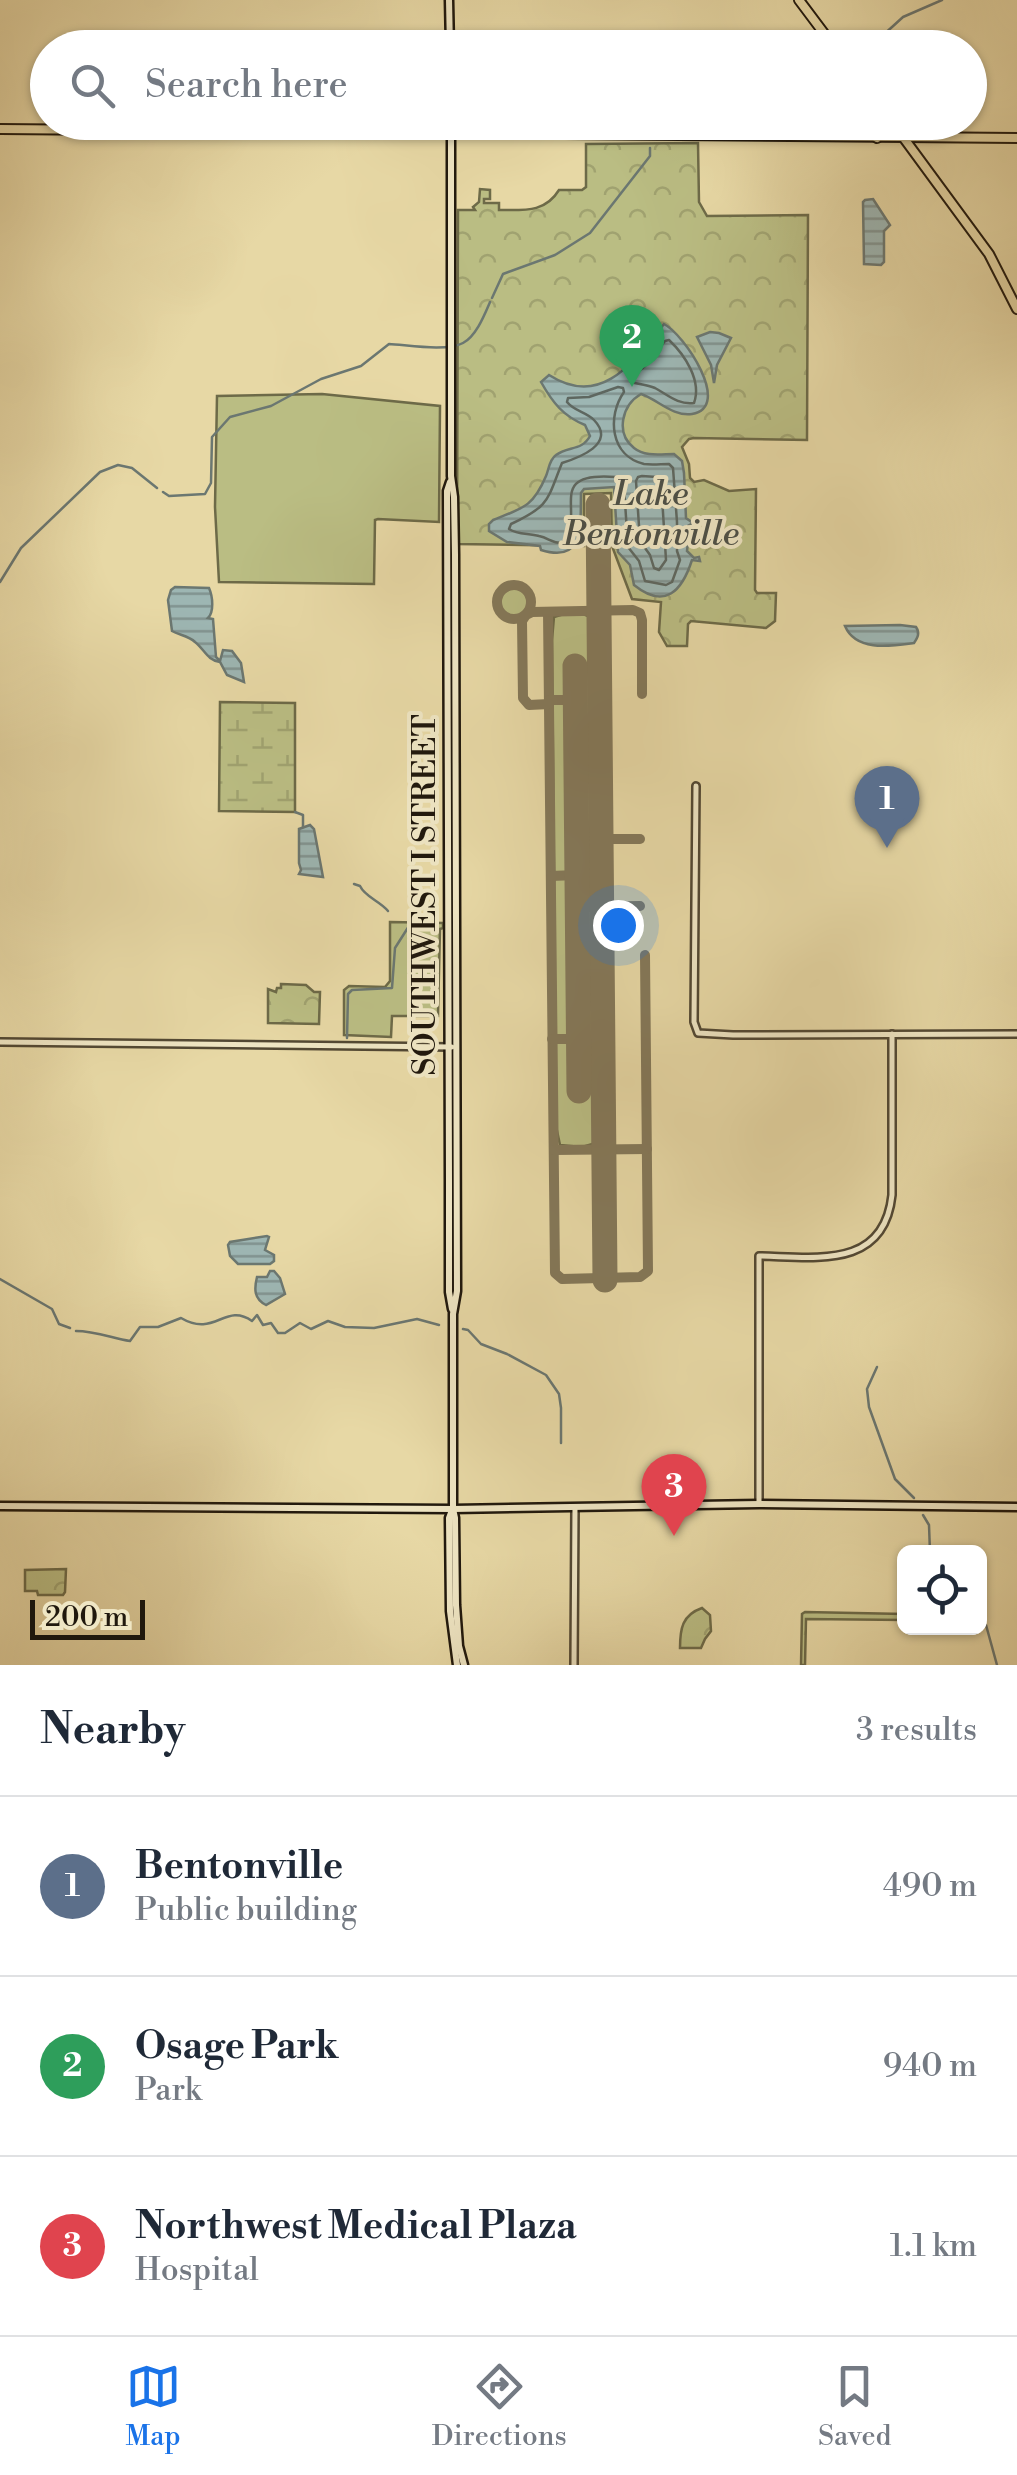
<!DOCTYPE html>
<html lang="en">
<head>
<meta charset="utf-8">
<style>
  body { margin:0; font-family:"Libre Bodoni",serif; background:#f2f2f3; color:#1f2937 }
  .controls { position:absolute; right:30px; bottom:30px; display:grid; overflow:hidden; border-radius:15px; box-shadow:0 2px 8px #0004 }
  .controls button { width:90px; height:90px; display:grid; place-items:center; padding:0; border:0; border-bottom:2px solid #e0e1e3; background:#fff; color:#1f2937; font:50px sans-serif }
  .scale { position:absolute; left:30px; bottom:25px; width:115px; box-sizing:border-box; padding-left:10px; border:5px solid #20180d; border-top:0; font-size:28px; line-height:35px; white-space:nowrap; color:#20180d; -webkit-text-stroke:8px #efe6c4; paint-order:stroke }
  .you { position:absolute; left:618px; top:925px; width:35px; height:35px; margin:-25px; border:8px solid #fff; border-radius:50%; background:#1a73e8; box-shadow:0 0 0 15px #1a73e833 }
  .badge { display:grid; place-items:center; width:65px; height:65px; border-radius:50%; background:#1a73e8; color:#fff; font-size:32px; font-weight:700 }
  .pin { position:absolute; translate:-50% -82px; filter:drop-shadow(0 2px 5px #0008) }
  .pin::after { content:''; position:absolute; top:52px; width:35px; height:30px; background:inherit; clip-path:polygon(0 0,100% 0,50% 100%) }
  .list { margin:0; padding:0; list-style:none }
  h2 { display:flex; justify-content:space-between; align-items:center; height:130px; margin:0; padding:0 40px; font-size:42px }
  h2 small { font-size:32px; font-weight:400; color:#747a83 }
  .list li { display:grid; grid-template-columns:65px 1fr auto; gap:30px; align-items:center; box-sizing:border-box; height:180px; padding:0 40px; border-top:2px solid #e0e1e3 }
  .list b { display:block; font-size:38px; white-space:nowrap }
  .list p { margin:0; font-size:32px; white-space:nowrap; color:#747a83 }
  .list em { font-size:32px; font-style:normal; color:#747a83 }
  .icon { flex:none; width:55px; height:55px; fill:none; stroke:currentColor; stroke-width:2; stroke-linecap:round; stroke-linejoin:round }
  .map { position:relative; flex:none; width:1017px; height:1665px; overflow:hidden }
  .search { position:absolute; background:#fff; box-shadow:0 2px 8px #0004; left:30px; right:30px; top:30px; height:110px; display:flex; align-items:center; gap:25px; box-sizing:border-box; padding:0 35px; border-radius:55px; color:#747a83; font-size:38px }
  .sheet { height:670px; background:#fff }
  nav { display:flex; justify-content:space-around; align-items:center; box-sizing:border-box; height:140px; border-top:2px solid #e0e1e3; background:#fff; font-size:28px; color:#747a83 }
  nav a { display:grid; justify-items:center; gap:5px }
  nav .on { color:#1a73e8 }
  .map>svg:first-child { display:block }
</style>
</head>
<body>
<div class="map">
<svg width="1017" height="1665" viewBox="0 0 1017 1665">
  <defs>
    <pattern id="wetland-marsh" width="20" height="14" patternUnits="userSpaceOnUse" patternTransform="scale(2.5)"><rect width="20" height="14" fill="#babd83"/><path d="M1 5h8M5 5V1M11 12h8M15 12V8" fill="none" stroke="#a0a270"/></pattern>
    <pattern id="park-crowns" width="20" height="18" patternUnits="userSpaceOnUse" patternTransform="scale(2.5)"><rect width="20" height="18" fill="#babd83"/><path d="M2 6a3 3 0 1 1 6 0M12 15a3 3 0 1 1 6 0" fill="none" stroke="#a0a270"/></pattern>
    <pattern id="water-rules" width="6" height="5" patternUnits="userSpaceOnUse" patternTransform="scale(2.5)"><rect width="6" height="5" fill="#9db6b3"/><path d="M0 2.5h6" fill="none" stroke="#809390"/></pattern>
  </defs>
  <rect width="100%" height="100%" fill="#e7d8a5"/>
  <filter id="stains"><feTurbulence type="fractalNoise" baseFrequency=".002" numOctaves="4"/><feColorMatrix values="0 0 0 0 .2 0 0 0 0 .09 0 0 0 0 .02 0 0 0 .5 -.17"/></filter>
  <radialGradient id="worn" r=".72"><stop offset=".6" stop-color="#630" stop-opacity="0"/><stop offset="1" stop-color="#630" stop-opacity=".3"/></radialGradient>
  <!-- grass -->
  <g fill="#babd83" stroke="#6d6a48" stroke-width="2.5">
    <path d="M322,394L440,406L439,522L378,519L375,520L374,584L219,582L215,507L217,396Z"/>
    <circle cx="514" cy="602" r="14"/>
    <path d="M564,614H583L588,616L593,634L598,1137L596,1143L582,1147L560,1145L556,1126L552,640L554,617Z"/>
    <path d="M390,922L443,923V928L440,929L438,1016H392L391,1037L344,1035V990L349,986L385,987L390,981Z"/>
  </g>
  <!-- wetland -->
  <path fill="url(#wetland-marsh)" stroke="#6d6a48" stroke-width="2.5" d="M220,702L295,703V812L219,811Z"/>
  <!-- park -->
  <g fill="url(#park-crowns)" stroke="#6d6a48" stroke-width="2.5">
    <path d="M698,143L699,202L707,216L808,215L807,440L694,438L689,439L682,447L689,464L690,478L694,482L704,480L729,491L756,489L755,590L757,593H776L775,621L766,628L691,621L688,624L687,646H667L659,632L661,602L632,599L612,546L611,493L584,494V546L457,544L458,210H475L473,207L479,202L480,189L490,190V199H484V203H499V210C524,210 545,213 559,190H582L586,187V144Z"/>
    <path d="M281,984L306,985L314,992H320L319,1024L268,1023V989L276,992L277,988H281Z"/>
    <path d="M66,1569L65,1592L63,1595H38L37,1591H25V1570Z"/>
    <path d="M702,1608L710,1615L711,1631L705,1639L701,1648H680C680,1629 682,1615 702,1608Z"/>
    <path d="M805,1612L904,1614V1620L806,1619L805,1665H801L802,1614Z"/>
  </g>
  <!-- water -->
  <g fill="url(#water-rules)" stroke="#6b7771" stroke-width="2.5">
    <path d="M873,199L890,225L884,231V262L881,265L864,264L863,202L865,200Z"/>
    <path d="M664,324C684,334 733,407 692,414C673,417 657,399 641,394C622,405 615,433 634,448C645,457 661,454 674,454L682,461L684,473L686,518L693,523L686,527L688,539L693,541L688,542L687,551L694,558L699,557L700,561L692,560C682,591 665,610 634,585L630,565L618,552L614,487L584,489L581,493C580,524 586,564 541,550L540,546L507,542L489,531V524L493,520C523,508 533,507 546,476C549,469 549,460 556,455C568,446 582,451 590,436L585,425C563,416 553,403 541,382L549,375C602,409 634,361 664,324Z"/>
    <path d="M710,332L719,333L731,338L717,365L714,383L711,365L697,337Z"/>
    <path d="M175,587L209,588C213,597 214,612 208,618L213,619L216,657L220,661L223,650L232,651L241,663L244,682L227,675L220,662C207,660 205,650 195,642C189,636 179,635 172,631L168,600L171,590Z"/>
    <path d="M900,625L916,627C920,633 918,637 914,643C891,646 856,652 845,626Z"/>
    <path d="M310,825L314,829L323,877L299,874L301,870L299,863V829Z"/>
    <path d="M267,1236L269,1237L265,1250L274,1255V1261L270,1264H238L230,1256L228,1245L230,1242Z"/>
    <path d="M270,1271H274L280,1278L285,1294L266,1305C254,1299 254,1289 257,1277H267Z"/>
  </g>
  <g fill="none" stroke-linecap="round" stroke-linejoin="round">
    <!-- shore -->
    <g stroke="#5e6760" stroke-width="2.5">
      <path d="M665,341L669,340C685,355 702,381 694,403C678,405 668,395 655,388C647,385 638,384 631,382L632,377L645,366Z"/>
      <path d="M618,387L623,388L624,392C607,416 610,456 644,464C652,465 661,464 669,464L673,468L677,522V551L680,560L672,582L666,585L645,581L639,561L628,547L624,487L616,477C542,471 588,515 562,543C551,543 549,538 539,536C528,533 518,535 509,529L511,524C550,506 547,500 562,463C578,458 617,444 594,420C586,412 574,411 567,402L568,398L589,397Z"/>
      <path d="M642,476L657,477L661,481L666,560L659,570L654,568L650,555L640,541L636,481L638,477Z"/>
    </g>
    <!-- stream -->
    <g stroke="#6b7771" stroke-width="2.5">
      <path d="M869,48L903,17L942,0"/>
      <path d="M651,127L657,122"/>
      <path d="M492,298L503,274L555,255L590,233L650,156V148"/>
      <path d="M163,492L169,496L205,494L211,483L212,437L230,417L271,406L321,379L361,366L389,344C408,345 446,352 463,343C476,336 484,316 490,302"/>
      <path d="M0,582L21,548L100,472L118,465L132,468L157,488"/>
      <path d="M295,812L303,815V827"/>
      <path d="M354,884L360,886C365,897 380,901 388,911"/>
      <path d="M347,1038L348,994L352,990L392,988L395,948L409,926L438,927"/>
      <path d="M0,1279L52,1309L59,1324L70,1328"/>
      <path d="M463,1329L468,1330L481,1344L507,1354L546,1375L559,1394L561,1408V1443"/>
      <path d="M76,1331C95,1331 112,1338 130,1341L140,1327H158L181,1318C215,1338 225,1302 252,1321L257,1315L263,1325L271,1323L278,1333H285L300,1323L311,1329L328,1321L345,1327L374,1328L417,1319L439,1325"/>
      <path d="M877,1367L867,1389L869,1407L895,1479L914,1498"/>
      <path d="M923,1515L929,1525L930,1552"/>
      <path d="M980,1606L982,1612"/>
      <path d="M983,1616L984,1618"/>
      <path d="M986,1625L997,1665"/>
    </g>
    <!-- taxiway -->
    <g stroke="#847859" stroke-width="10">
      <circle cx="514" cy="602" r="17"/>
      <path d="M548,612L555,1273L562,1279L640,1277L648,1271L645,955"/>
      <path d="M549,700H575"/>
      <path d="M549,704L529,705L523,698L522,621L526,615L532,612L633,610L640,613L642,620V694"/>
      <path d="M601,839H640"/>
      <path d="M551,876L577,875"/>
      <path d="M577,907L640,906"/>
      <path d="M552,1039H579"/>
      <path d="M554,1150L647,1149"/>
    </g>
    <!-- runway -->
    <g stroke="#847859" stroke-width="25">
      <path d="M598,505L605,1280"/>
      <path d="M575,666L579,1091"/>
    </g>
    <!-- tertiary casing -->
    <g stroke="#524833" stroke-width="10">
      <g id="tertiary">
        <path d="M696,786L694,1022L698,1033L733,1035L1017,1034"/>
        <path d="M0,1042L452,1047"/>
        <path d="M759,1504V1256C815,1257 884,1270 892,1195V1034"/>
        <path d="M574,1665L575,1508"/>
      </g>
    </g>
    <!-- secondary casing -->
    <g stroke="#20180d" stroke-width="11">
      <g id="secondary">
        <path d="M449,0L450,48"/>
        <path d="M451,122V476L454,497L455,554L457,1291L453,1314V1509L455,1518L456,1605L459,1646L464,1665"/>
        <path d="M450,482L447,491L449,1179V1292L452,1309"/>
        <path d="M0,1506L453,1509L759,1504L1017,1507"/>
        <path d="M452,1510L449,1518L450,1611L457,1665"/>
      </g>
    </g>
    <!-- primary casing -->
    <g stroke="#20180d" stroke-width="12">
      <g id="primary">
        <path d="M799,0L835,48"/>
        <path d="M892,122L989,254L1017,309"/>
        <path d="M0,129L1017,138"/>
        <path d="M877,138L884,122"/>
      </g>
    </g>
    <!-- tertiary -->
    <use href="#tertiary" stroke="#efe6c4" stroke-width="5"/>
    <!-- secondary -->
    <use href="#secondary" stroke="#efe6c4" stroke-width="6"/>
    <!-- primary -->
    <use href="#primary" stroke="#e7d8a5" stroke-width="8"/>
  </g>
  <g text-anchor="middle" stroke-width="8" stroke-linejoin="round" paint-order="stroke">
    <!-- street labels -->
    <g font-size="32" fill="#20180d" stroke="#efe6c4">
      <text transform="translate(424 895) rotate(-90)" y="11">SOUTHWEST I STREET</text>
    </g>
    <!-- water labels -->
    <g font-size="35" font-style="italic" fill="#4c4f47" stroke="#efe6c4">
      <text x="651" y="505">Lake<tspan x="651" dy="40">Bentonville</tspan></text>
    </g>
  </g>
  <rect width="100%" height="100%" filter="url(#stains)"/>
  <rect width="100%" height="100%" fill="url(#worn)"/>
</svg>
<div class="controls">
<button><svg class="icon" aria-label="locate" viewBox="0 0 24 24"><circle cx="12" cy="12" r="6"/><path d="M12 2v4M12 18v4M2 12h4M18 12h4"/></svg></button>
</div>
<div class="scale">200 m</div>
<div class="you"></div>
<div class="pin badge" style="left:887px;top:848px;background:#5c6f8a">1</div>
<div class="pin badge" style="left:632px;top:387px;background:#2e9e5b">2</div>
<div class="pin badge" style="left:674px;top:1536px;background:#e0444e">3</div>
<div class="search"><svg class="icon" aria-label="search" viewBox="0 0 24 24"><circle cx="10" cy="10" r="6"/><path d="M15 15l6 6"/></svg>Search here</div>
</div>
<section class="sheet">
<h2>Nearby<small>3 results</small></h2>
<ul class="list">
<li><span class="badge" style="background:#5c6f8a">1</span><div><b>Bentonville</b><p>Public building</p></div><em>490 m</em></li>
<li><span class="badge" style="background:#2e9e5b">2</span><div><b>Osage Park</b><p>Park</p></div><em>940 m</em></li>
<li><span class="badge" style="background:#e0444e">3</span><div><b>Northwest Medical Plaza</b><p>Hospital</p></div><em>1.1 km</em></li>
</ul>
</section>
<nav>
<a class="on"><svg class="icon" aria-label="map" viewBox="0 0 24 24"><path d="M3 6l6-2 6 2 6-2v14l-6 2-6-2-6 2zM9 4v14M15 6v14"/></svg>Map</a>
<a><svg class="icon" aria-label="directions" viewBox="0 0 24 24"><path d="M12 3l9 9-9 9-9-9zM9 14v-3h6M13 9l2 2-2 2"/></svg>Directions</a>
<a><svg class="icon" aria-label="saved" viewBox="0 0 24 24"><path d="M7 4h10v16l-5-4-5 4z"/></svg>Saved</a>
</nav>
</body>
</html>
